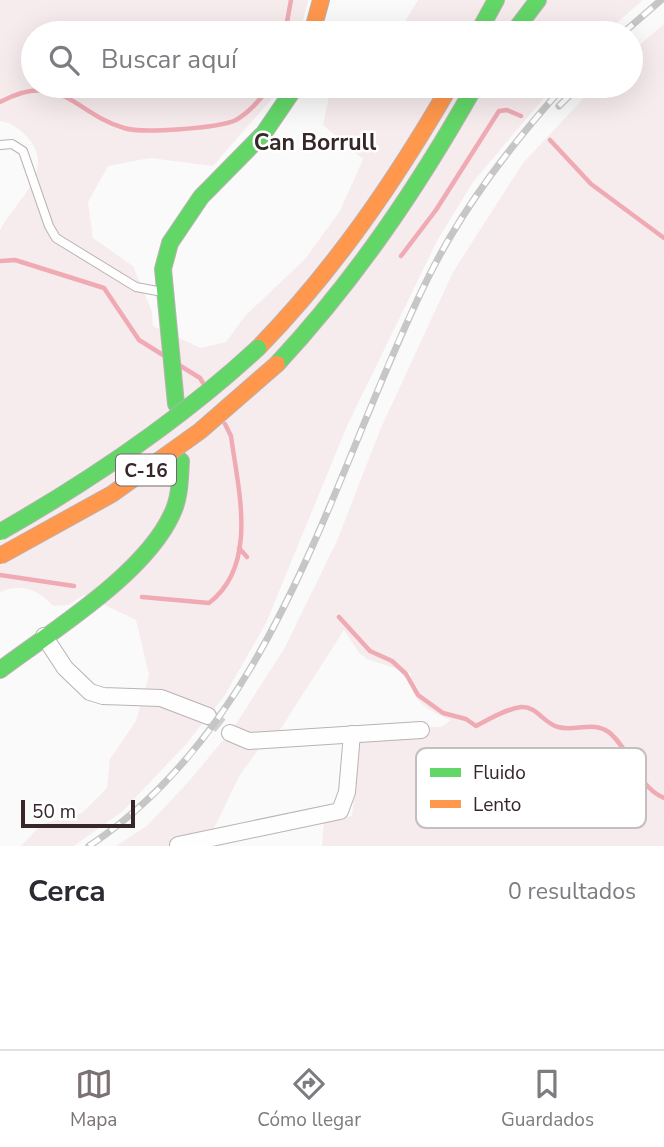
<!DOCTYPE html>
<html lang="es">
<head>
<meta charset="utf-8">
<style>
  body { margin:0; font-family:"Nunito Sans",sans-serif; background:#f7f7f7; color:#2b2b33 }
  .scale { position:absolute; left:21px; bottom:18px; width:114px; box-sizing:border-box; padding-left:7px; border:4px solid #372729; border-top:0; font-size:19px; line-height:24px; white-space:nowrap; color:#372729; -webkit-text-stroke:5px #fff; paint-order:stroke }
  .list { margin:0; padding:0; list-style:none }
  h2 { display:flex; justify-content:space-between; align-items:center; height:91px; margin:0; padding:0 28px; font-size:30px }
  h2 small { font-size:23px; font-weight:400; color:#7c7c81 }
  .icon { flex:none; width:38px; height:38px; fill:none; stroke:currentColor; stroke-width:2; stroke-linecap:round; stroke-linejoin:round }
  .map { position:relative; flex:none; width:664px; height:846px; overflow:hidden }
  .search { position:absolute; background:#fff; box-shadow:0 7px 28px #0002; left:21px; right:21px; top:21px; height:77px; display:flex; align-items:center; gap:18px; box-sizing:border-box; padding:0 24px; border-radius:38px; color:#7c7c81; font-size:26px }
  .sheet { height:203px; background:#fff }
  nav { display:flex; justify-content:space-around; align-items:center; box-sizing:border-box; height:98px; border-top:2px solid #e1e1e2; background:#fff; font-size:19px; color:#7c7c81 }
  nav a { display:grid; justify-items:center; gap:4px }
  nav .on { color:#7b7172 }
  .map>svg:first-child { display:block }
</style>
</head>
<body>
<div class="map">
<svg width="664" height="846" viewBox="0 0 664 846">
  <rect width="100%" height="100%" fill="#fafafa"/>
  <!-- green -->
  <g fill="#f7eced">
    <path d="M0,0H308L300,33H33V86H283L213,166L150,158L108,166L88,202L93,238L133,266L152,312L153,326L201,348L226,342L245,316L305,259L340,211L363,159L323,125L331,86H554L473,182L437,241L347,426L266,623L225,695L187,743L123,811L74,846H21L42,824L82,813L107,788L110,759L136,721L149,675L136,620L84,595L68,605L53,606C37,589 22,583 0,592V230C15,202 57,170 28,138C21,130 11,122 0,121Z"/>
    <path d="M418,0H643L605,33H398Z"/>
    <path d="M664,24V846H322L324,822L352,816L361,728L441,727L451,720C428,711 408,700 411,673L367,659L359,653L344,630L278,733L260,747L240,775L210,836L171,837V846H116L148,825L190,780L234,727L284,649L337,541L380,430L453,272L523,163L595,86H631V52Z"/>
  </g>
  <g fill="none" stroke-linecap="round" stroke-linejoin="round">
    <!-- stream -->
    <g stroke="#efaab4" stroke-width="4.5">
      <path d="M285,33L291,0"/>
      <path d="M0,102C61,69 75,114 124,128C142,134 219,128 236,120C250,112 261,98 271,86"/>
      <path d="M550,140L591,184L664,238"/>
      <path d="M401,256L436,210L499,111L507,110L521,116"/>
      <path d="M0,261L15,260L104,288L139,340L163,355"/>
      <path d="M179,365L200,378L203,383"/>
      <path d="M239,548L247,557"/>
      <path d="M0,575L74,586"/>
      <path d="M142,597L209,603C259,565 238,489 231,436L225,424"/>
      <path d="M339,617L370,651L392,661L406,674L418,695L443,713L466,719L476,726C489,719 506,709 521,707C537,706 543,723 558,727C575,732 594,720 610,733C632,752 636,786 664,798"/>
    </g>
    <!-- street-tunnel -->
    <path stroke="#d3d0d0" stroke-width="16" stroke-dasharray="16 8" stroke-linecap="butt" d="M208,716L230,733"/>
    <!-- lane casing -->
    <g stroke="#bab2b3" stroke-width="10">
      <path id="lane" d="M0,145L12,144L23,151L49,226L56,238L136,287L163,292"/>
    </g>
    <!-- street casing -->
    <g stroke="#bab2b3" stroke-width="18">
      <g id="street">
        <path d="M44,636L65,668L90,692L103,696L161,698L208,716"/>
        <path d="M230,733L249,741L421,730"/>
        <path d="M178,845L340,811L347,792L352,734"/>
      </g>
    </g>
    <!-- fast casing -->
    <g stroke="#bab2b3" stroke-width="18">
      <g id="fast">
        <path d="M478,33L496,0"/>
        <path d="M513,33L538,0"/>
        <path d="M277,364C356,279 418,187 475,86"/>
        <path d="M176,404L163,269L170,243L201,197L264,133L296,86"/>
        <path d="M0,670C52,631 145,574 172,514C180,498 180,479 181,461"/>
      </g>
    </g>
    <!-- slow casing -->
    <g stroke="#bab2b3" stroke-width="18">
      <g id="slow">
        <path d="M312,33L321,0"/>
        <path d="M258,348C335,269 395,181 450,86"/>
      </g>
    </g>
    <!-- lane -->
    <use href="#lane" stroke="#fefefe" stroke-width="8"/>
    <!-- street -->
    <use href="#street" stroke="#fefefe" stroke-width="16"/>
    <!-- fast -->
    <use href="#fast" stroke="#63d668" stroke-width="16"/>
    <!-- slow -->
    <use href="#slow" stroke="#ff974d" stroke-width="16"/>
    <!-- rail casing -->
    <g stroke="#c7c6c6" stroke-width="7">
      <g id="rail">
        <path d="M623,33L661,0"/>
        <path d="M559,106L579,86"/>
        <path d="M89,846C277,722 332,472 427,280C462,208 511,145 564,86"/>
      </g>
    </g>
    <!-- rail -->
    <use href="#rail" stroke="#fff" stroke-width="4.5" stroke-dasharray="13" stroke-linecap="butt"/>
    <!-- fast-bridge casing -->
    <g stroke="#bab2b3" stroke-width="18" stroke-linecap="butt">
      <path id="fast-bridge" d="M0,532C93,479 179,421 258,348"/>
    </g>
    <!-- slow-bridge casing -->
    <g stroke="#bab2b3" stroke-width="18" stroke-linecap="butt">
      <path id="slow-bridge" d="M0,556L112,494L200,431L277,364"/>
    </g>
    <!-- fast-bridge -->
    <use href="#fast-bridge" stroke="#63d668" stroke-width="16"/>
    <!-- slow-bridge -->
    <use href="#slow-bridge" stroke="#ff974d" stroke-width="16"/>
  </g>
  <g text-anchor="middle" stroke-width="5" stroke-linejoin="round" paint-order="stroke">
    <!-- shield labels -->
    <rect fill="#fff" stroke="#736869" stroke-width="2" x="116" y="454.5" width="60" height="31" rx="5"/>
    <g font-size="19" font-weight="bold" fill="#372729">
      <text x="146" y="477">C-16</text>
    </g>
    <!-- neighbourhood labels -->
    <g font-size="23" font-weight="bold" fill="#372729" stroke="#fff">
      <text x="315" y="150">Can Borrull</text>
    </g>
  </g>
  <!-- legend -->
  <rect x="416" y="748" width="230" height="80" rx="10" fill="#fff" stroke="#c3bebf" stroke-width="2"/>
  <rect x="430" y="768" width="31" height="9" fill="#63d668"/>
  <rect x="430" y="800" width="31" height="8" fill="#ff974d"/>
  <g font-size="19" fill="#372729">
    <text x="473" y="779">Fluido</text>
    <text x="473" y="811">Lento</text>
  </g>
</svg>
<div class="scale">50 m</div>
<div class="search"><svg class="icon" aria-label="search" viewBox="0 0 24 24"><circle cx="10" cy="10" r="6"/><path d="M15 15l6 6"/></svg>Buscar aquí</div>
</div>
<section class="sheet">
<h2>Cerca<small>0 resultados</small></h2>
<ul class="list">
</ul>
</section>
<nav>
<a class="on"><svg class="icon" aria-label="map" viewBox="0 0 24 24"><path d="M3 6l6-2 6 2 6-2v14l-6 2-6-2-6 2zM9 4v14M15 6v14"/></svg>Mapa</a>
<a><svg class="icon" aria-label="directions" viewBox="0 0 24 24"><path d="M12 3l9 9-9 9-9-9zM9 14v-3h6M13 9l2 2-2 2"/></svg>Cómo llegar</a>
<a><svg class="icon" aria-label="saved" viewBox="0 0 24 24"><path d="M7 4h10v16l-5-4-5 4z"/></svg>Guardados</a>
</nav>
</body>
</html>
